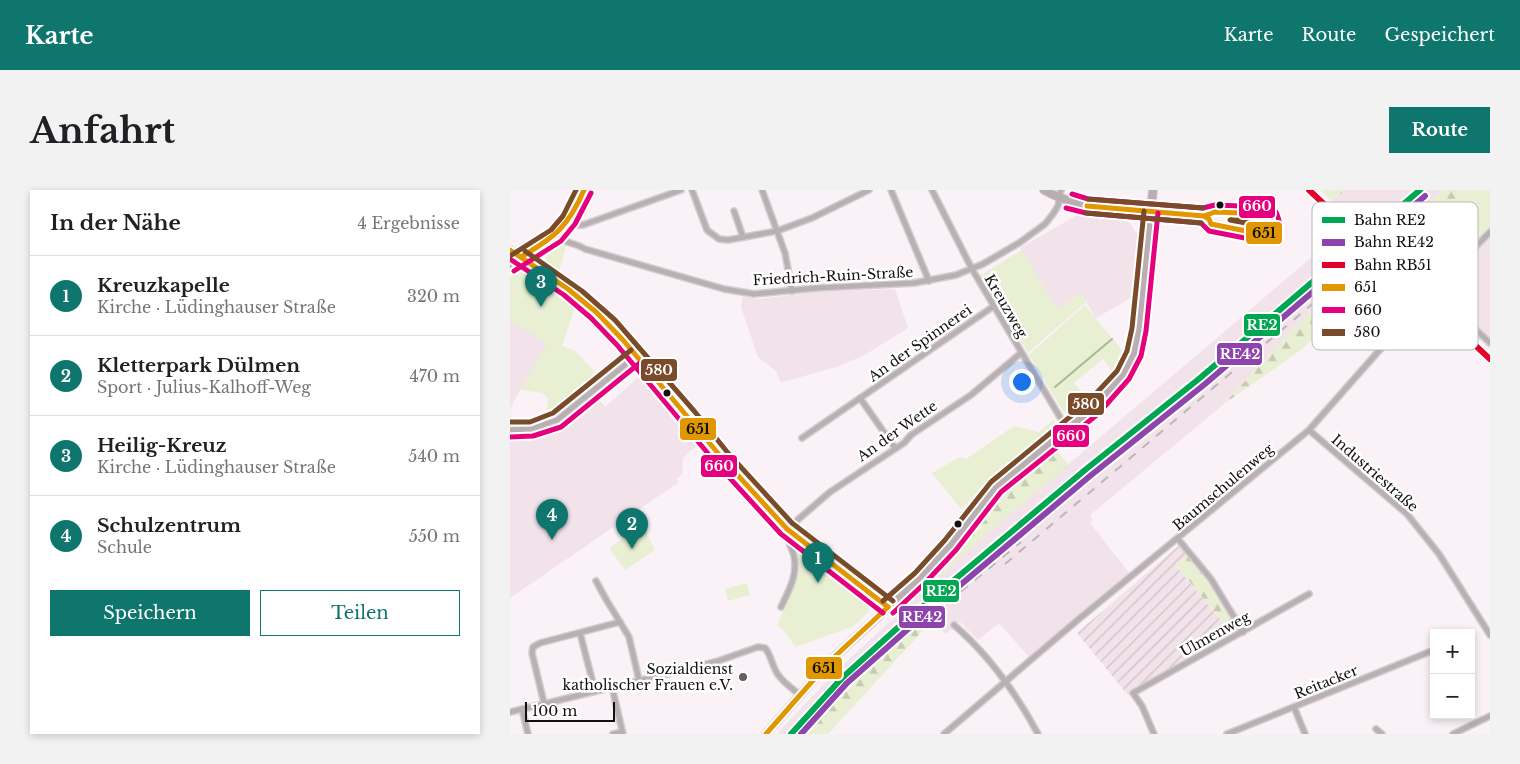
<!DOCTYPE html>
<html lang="de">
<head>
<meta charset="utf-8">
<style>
  body { margin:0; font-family:"Libre Baskerville",serif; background:#f2f2f2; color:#202124 }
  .controls { position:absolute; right:15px; bottom:15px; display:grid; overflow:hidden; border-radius:0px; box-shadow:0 2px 8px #0003 }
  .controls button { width:45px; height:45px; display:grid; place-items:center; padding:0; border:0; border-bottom:1px solid #e0e0e0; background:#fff; color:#202124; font:25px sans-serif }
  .scale { position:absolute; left:15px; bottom:12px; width:90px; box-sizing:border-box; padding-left:5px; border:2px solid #130e10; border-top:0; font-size:14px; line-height:18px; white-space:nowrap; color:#130e10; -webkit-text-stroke:4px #fff; paint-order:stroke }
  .you { position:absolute; left:511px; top:191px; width:18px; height:18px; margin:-12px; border:4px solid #fff; border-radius:50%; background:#1a73e8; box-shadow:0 0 0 8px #1a73e833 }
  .badge { display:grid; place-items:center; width:32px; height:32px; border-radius:50%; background:#0f766e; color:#fff; font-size:16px; font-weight:700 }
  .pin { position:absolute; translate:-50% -41px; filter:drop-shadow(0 1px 2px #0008) }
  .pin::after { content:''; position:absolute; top:26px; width:18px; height:15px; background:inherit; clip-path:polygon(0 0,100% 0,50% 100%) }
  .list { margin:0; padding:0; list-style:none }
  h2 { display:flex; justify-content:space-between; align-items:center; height:65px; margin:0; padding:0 20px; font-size:21px }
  h2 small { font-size:16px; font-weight:400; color:#757577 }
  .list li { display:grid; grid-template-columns:32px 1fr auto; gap:15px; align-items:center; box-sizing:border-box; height:80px; padding:0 20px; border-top:1px solid #e0e0e0 }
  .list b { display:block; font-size:19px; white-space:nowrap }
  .list p { margin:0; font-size:16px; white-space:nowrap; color:#757577 }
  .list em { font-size:16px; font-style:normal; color:#757577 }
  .actions { display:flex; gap:10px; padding:15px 20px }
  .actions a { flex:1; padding:11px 0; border:1px solid #0f766e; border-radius:0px; text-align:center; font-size:18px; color:#0f766e }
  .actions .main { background:#0f766e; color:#fff }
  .map { position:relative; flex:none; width:980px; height:544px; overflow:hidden; border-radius:0px }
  header { display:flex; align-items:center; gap:30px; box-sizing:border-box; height:70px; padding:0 25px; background:#0f766e; color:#fff }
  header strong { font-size:24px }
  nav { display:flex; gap:28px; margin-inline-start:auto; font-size:18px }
  .intro { display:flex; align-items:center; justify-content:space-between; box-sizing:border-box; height:120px; padding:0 30px }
  h1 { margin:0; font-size:35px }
  .button { padding:12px 22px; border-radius:0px; background:#0f766e; color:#fff; font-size:18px; font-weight:700 }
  main { display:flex; gap:30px; padding:0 30px }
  aside { flex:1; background:#fff; border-radius:0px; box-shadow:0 2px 8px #0003 }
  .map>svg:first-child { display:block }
</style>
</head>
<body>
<header>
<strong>Karte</strong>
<nav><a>Karte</a><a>Route</a><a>Gespeichert</a></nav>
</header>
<div class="intro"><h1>Anfahrt</h1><a class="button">Route</a></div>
<main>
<aside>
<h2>In der Nähe<small>4 Ergebnisse</small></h2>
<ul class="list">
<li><span class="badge">1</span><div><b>Kreuzkapelle</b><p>Kirche · Lüdinghauser Straße</p></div><em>320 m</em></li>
<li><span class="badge">2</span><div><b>Kletterpark Dülmen</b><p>Sport · Julius-Kalhoff-Weg</p></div><em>470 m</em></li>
<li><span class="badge">3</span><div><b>Heilig-Kreuz</b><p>Kirche · Lüdinghauser Straße</p></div><em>540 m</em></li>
<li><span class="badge">4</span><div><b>Schulzentrum</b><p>Schule</p></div><em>550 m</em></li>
</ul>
<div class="actions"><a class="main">Speichern</a><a>Teilen</a></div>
</aside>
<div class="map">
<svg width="980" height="544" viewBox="0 0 980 544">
  <defs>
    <pattern id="industrial-furrows" width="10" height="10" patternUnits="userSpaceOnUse" patternTransform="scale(1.25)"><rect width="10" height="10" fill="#f2e2e9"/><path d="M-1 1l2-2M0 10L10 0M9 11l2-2" fill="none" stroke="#cfc1c7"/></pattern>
    <pattern id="forest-firs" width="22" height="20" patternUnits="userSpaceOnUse" patternTransform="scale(1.25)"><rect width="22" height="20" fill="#e8efd3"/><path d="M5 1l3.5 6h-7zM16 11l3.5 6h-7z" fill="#c6ccb4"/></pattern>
  </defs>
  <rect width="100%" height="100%" fill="#faf2f6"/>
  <!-- built -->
  <g fill="#f2e2e9">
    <path d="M836,0H933L870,60L917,107L980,167V174L876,78L859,95L854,90L842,100L833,90L781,141L714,214L580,325L583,330L580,333L620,384L519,467L489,433L468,450L450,432L436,444L426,436L416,431L411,432L394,443L365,468L288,544H267L325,482L459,359L842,33L821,10Z"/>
    <path d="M571,23L615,26L630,49L624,106L586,128L571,104L547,119L510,58Z"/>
    <path d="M974,49L980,55V153L924,100Z"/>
    <path d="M385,99L398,138L353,166L326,177L273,192H271L266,181L248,167L231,117L233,107L250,109L304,102Z"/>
    <path d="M0,130L38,153L6,207L1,217L0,228Z"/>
    <path d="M130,186L190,253L173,268L172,284L166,289L169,292L0,408V249L33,247L45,242L54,237L88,208L95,217Z"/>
  </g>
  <!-- industrial -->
  <path fill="url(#industrial-furrows)" d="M673,352L681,362L666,376L723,445L695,463L618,505L567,443Z"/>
  <!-- green -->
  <g fill="#e8efd3">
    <path d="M956,0H980V55L974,49L924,100L959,134L953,141L917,107L879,62Z"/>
    <path d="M52,54L56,56L49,82L36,73C34,63 43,56 52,54Z"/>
    <path d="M512,60L547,119L571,104L576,112L518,163L471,85Z"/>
    <path d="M14,79L66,114L52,156L65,161L85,182L80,186L84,190L81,192L84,196L46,227L36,230L38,209L33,203L10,200L37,154L0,130V88L8,81Z"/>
    <path d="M575,115L613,162L610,171L603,182L593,169L564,193L577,210L563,222L557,223L553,221L519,165Z"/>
    <path d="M544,229L546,237L482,289L451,319L422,283L450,267L456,269L504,236L529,242Z"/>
    <path d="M133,336L145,360L115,380L99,358Z"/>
    <path d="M280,349L360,414L359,421L344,436L285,457L275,441L267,436L285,391Z"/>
    <path d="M237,393L240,405L218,411L215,399Z"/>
  </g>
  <!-- forest -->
  <g fill="url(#forest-firs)">
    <path d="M810,0H836L821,10Z"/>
    <path d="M933,0H956L879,62L924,100L917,107L870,59Z"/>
    <path d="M818,105L829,123L791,160L714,214L781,141Z"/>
    <path d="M543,257L559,275L465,354L405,409L396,401L470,319L475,321L491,300Z"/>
    <path d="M681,362L738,437L723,445L666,375Z"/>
    <path d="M416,431L418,435L318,544H288C304,524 395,434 416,431Z"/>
  </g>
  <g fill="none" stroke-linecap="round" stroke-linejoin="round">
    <!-- stream -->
    <path stroke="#adb792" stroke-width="2" d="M545,197L602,149"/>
    <!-- street casing -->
    <g stroke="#d4ced1" stroke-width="8">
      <g id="street">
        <path d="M182,0L197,40L209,49L218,50L267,41L302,28L359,0"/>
        <path d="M252,0L275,63L282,101"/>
        <path d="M381,0L419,91"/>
        <path d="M422,0L462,79L557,239"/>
        <path d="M224,21L233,47"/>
        <path d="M641,22L684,25"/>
        <path d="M59,30L66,35H73L171,0"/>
        <path d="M46,46C54,53 66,53 75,59L214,99L244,104L306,98L404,93L446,85L473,74L509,53L535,34L543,24L548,16L551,0"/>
        <path d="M0,75L11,67"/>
        <path d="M924,100L980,153"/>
        <path d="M350,208L385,258"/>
        <path d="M0,240L21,239L47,230L126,166"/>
        <path d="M799,240L897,324L929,364L980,445"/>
        <path d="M292,248L484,116"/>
        <path d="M668,349L701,389L733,442"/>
        <path d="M86,391L97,411L110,432"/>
        <path d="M271,417C279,400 288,385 284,366C282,357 275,348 277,339L320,302L394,253L401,245L461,205L511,163"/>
        <path d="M444,435C480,466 506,503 528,544"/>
        <path d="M70,443L85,501"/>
        <path d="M102,497L113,544"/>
        <path d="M34,513L22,463L23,457L30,453L110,432L119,447L129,490"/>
        <path d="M784,517L795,544"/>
        <path d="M12,519L18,544"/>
        <path d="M0,522L169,481L208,471L248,457L255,458C262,466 262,478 269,486C274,493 283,499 290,505"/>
        <path d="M866,539L872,544"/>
        <path d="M103,544L112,542"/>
        <path d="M434,544L570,428L799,240L912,112L980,42"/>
        <path d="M644,544L632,516L623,503L799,404"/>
        <path d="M717,544L924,460"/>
        <path d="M943,544L980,526"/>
      </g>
    </g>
    <!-- secondary casing -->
    <g stroke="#d4ced1" stroke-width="10">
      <g id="secondary">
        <path d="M534,0C569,20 603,17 641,22"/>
        <path d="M0,60L58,99L86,122L113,150L179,227L212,268L277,339L378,417"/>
        <path d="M11,67C48,46 57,40 74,0"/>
        <path d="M256,544L320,471L410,388L441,355L486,297L583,218L600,201L613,185L624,163L629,139L643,0"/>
      </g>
    </g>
    <!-- street -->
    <use href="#street" stroke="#b9b0b4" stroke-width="5"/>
    <!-- secondary -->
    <use href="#secondary" stroke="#b9afb3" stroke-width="8"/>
    <!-- rail -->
    <g stroke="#bdb6b9" stroke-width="2" stroke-dasharray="9 9" stroke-linecap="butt">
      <path d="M819,96L857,56"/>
      <path d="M495,374L826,94"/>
      <path d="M437,413L511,352"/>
    </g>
    <!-- bus-1 casing -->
    <g stroke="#fff" stroke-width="9">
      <g id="bus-1">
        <path d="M577,16L694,26"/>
        <path d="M705,22L756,24L760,26L762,36L759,42L751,44L701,34L699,29L694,26Z"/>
        <path d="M0,60L58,99L86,122L113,150L212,268L277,339L378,417"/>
        <path d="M11,67C45,47 58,37 74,0"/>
        <path d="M256,544L320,471L378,417"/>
      </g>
    </g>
    <!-- bus-2 casing -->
    <g stroke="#fff" stroke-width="9">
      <g id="bus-2">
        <path d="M556,18L576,23L691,33L699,41L750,51C770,51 773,37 766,22L756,17L705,15L693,18L578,9L562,4"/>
        <path d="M0,69L54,105L81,128L107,155L206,273L271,344L373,423"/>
        <path d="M4,81L51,51L65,34L81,3"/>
        <path d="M0,247L23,246L51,237L131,172"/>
        <path d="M383,423L415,393L446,360L491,302L588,224L619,189L631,166L636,141L648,23"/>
      </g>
    </g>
    <!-- bus-3 casing -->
    <g stroke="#fff" stroke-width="9">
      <g id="bus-3">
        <path d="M578,9L693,18"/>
        <path d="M576,23L691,33"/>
        <path d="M720,30L754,31L755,35L752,36Z"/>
        <path d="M15,61L72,101L105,130L185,222L218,263L282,333L383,411"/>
        <path d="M0,66L41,40L53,26L66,0"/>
        <path d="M0,232H20L43,223L121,160"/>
        <path d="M373,411L405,383L435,350L481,292L578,212L607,181L617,161L622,138L634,21"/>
      </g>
    </g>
    <!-- bus-1 -->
    <use href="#bus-1" stroke="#e09702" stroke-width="5"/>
    <!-- bus-2 -->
    <use href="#bus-2" stroke="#e5007d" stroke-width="5"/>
    <!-- bus-3 -->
    <use href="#bus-3" stroke="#7a4b2a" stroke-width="5"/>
    <!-- rail-1 casing -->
    <g stroke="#fff" stroke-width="10">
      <path id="rail-1" d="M281,544L332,488L393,433L575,280L690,188L910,0"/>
    </g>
    <!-- rail-2 casing -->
    <g stroke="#fff" stroke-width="10">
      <path id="rail-2" d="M291,544L337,493L398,439L580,286L695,194L915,6"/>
    </g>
    <!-- rail-3 casing -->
    <g stroke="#fff" stroke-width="10">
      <path id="rail-3" d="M799,0L980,169"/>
    </g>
    <!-- rail-1 -->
    <use href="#rail-1" stroke="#00a651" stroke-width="6"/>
    <!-- rail-2 -->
    <use href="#rail-2" stroke="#8e44ad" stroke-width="6"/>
    <!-- rail-3 -->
    <use href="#rail-3" stroke="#e4002b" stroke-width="6"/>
  </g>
  <!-- markers -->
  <g fill="#130e10" stroke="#fff" stroke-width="2">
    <circle cx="710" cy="15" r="4.5"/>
    <circle cx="157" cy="203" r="4.5"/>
    <circle cx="448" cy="334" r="4.5"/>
  </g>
  <circle fill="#645e60" stroke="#fff" stroke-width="2" cx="233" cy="487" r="5"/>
  <g text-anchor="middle" stroke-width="5" stroke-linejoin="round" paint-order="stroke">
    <!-- street labels -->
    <g font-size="14" fill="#130e10" stroke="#fff">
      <text transform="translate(323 86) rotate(-3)" y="5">Friedrich-Ruin-Straße</text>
      <text transform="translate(496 116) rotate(60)" y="5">Kreuzweg</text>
      <text transform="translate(410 153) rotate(-35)" y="5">An der Spinnerei</text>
      <text transform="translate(387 241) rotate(-35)" y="5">An der Wette</text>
      <text transform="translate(865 283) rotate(41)" y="5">Industriestraße</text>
      <text transform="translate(713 297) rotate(-40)" y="5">Baumschulenweg</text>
      <text transform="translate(705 444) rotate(-29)" y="5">Ulmenweg</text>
      <text transform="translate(816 492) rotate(-22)" y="5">Reitacker</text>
    </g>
    <!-- poi labels -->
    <g font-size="14" fill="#130e10" stroke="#fff" text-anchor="end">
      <text x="223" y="484">Sozialdienst<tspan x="223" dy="16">katholischer Frauen e.V.</tspan></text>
    </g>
  </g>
  <!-- legend -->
  <rect x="802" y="12" width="166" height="148" rx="8" fill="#fff" stroke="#b8b7b7" stroke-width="1"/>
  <rect x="812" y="27" width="23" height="6" fill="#00a651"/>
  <rect x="812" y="49" width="23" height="7" fill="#8e44ad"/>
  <rect x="812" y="72" width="23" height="6" fill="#e4002b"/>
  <rect x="812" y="94" width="23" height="7" fill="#e09702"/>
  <rect x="812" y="117" width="23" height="6" fill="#e5007d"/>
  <rect x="812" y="139" width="23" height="7" fill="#7a4b2a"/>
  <g font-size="14" fill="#130e10">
    <text x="844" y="35">Bahn RE2</text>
    <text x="844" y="57">Bahn RE42</text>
    <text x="844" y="80">Bahn RB51</text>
    <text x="844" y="102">651</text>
    <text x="844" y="125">660</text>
    <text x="844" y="147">580</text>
  </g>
  <g stroke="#fff" stroke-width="2">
    <rect x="728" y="5" width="38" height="24" rx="5" fill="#e5007d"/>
    <rect x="735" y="31" width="38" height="24" rx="5" fill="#e09702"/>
    <rect x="733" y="123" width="38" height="24" rx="5" fill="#00a651"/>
    <rect x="706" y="152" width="47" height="24" rx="5" fill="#8e44ad"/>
    <rect x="130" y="168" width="38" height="24" rx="5" fill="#7a4b2a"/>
    <rect x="557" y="202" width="38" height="24" rx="5" fill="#7a4b2a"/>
    <rect x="169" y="227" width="38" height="24" rx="5" fill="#e09702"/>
    <rect x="542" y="234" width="38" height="24" rx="5" fill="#e5007d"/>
    <rect x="190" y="264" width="38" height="24" rx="5" fill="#e5007d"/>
    <rect x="412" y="389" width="38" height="24" rx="5" fill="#00a651"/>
    <rect x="388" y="415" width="48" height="24" rx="5" fill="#8e44ad"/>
    <rect x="295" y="466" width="38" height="24" rx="5" fill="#e09702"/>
  </g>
  <g font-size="14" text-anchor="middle" font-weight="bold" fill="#fff">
    <text x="747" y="21">660</text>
    <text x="752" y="140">RE2</text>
    <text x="730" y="169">RE42</text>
    <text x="149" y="185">580</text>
    <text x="576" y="219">580</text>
    <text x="561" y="251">660</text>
    <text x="209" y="281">660</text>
    <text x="431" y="406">RE2</text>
    <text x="412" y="432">RE42</text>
  </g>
  <g font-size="14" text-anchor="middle" font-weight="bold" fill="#111">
    <text x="754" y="48">651</text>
    <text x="188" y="244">651</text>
    <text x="314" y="483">651</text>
  </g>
</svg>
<div class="controls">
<button>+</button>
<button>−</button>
</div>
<div class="scale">100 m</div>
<div class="you"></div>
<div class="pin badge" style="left:308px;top:393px">1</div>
<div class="pin badge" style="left:122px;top:359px">2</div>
<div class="pin badge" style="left:31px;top:117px">3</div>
<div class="pin badge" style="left:42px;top:350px">4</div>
</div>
</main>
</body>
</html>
